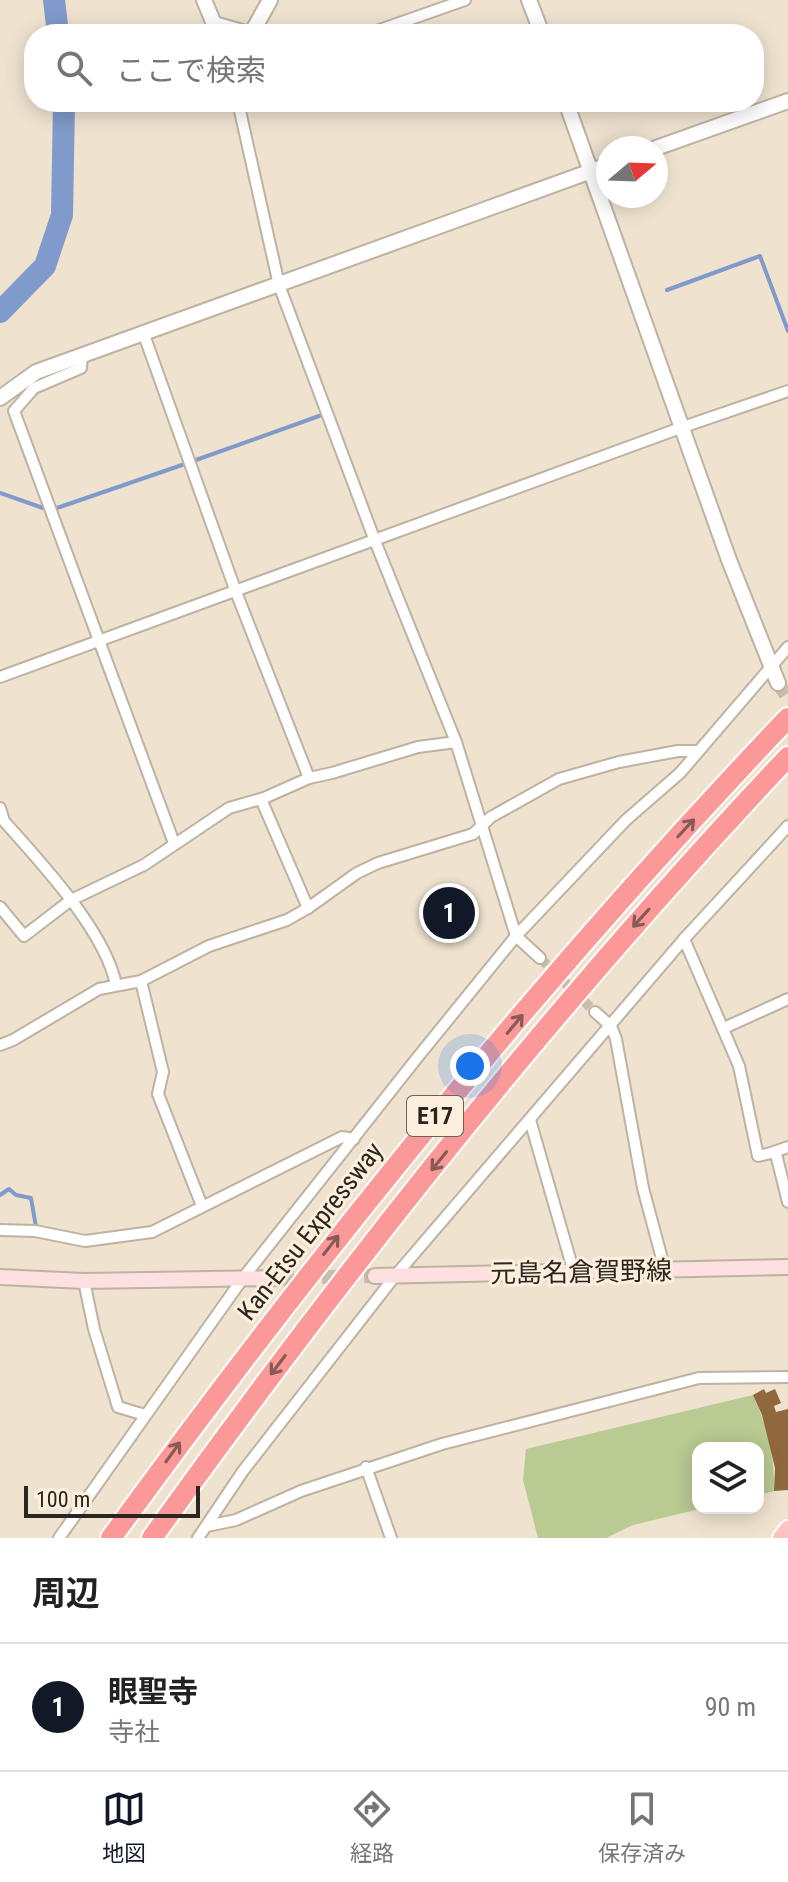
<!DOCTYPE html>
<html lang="ja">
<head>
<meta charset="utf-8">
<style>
  body { margin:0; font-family:"Roboto Condensed","Noto Sans JP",sans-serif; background:#f2f2f2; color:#222 }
  .controls { position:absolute; right:24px; bottom:24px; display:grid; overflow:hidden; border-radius:16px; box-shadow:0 4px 20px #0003 }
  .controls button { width:72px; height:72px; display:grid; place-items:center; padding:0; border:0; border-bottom:2px solid #e0e0e0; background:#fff; color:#222; font:40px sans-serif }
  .compass { position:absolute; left:596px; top:136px; width:72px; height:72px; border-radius:50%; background:#fff; box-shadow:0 4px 20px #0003; rotate:71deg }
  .scale { position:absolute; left:24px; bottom:20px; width:176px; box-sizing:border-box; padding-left:8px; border:4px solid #2a261f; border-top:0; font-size:22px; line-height:28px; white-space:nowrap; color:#2a261f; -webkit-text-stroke:6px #fcf0dd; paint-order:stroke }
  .you { position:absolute; left:470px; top:1066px; width:28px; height:28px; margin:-20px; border:6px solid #fff; border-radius:50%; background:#1a73e8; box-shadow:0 0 0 12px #1a73e833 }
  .badge { display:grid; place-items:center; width:52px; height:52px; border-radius:50%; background:#111827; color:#fff; font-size:26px; font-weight:700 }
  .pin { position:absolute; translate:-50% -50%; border:4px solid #fff; box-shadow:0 2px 8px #0006 }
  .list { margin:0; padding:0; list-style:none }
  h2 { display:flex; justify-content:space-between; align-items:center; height:104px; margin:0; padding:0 32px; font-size:34px }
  h2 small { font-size:26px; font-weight:400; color:#767676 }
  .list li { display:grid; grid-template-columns:52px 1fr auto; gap:24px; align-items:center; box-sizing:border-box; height:128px; padding:0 32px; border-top:2px solid #e0e0e0 }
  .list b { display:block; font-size:30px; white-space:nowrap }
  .list p { margin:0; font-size:26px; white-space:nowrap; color:#767676 }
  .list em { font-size:26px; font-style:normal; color:#767676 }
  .icon { flex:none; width:44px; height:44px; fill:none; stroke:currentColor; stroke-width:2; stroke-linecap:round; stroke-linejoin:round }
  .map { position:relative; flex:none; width:788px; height:1538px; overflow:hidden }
  .search { position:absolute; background:#fff; box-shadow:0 4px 20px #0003; left:24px; right:24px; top:24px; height:88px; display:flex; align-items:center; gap:20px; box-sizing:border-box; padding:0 28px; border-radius:32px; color:#767676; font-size:30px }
  .sheet { height:232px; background:#fff }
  nav { display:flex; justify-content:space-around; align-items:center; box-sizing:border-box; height:112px; border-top:2px solid #e0e0e0; background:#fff; font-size:22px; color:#767676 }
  nav a { display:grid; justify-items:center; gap:4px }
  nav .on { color:#111827 }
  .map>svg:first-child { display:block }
</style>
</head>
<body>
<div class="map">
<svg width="788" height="1538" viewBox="0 0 788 1538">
  <rect width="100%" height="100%" fill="#efe3d0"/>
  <!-- green -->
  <path fill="#b9ca93" d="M753,1395C767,1426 775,1458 774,1491L758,1495V1448H698V1508H704L633,1525L606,1538H538L523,1480L526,1449Z"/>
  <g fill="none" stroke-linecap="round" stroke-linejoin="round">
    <!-- stream -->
    <g stroke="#7f9acb" stroke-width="4">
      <path d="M667,290L760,256L788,331"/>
      <path d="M196,460L319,416"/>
      <path d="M0,493L43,508"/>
      <path d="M57,508L182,465"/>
      <path d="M0,1195L9,1189L16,1195L31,1198L36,1227H39"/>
    </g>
    <!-- river -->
    <g stroke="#7f9acb" stroke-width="22">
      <path d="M54,0L58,34"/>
      <path d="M0,312L45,266L62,215L64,102"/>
    </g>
  </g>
  <!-- building -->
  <g fill="#91683e">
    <path d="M453,895L467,920L446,932L432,906Z"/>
    <path d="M764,1389L766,1393L775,1389L781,1403L774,1406L776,1412L788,1409V1490L774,1491L775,1468L762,1415L753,1395Z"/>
  </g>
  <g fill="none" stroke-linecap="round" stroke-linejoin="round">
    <!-- minor-tunnel -->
    <path stroke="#c8bdad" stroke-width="10" stroke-dasharray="10 5" stroke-linecap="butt" d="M540,958L595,1012"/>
    <!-- tertiary-tunnel -->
    <path stroke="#c8bdad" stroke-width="14" stroke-dasharray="14 7" stroke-linecap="butt" d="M778,683L788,698"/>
    <!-- secondary-tunnel -->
    <path stroke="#c8bdad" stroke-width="14" stroke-dasharray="14 7" stroke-linecap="butt" d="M280,1278L375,1276"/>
    <!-- minor casing -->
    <g stroke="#beb2a1" stroke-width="14">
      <g id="minor">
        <path d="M368,34L465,0"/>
        <path d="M238,102L279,285L375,541L456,742L516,936L540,958"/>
        <path d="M143,332L236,592L309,778"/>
        <path d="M82,355L81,368L34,388L14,411L174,843"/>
        <path d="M0,677L683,427L788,391"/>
        <path d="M261,799L308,908"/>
        <path d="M0,808L4,821C40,862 105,930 116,985"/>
        <path d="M0,907L24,936L71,900L144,865L229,808L264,798L309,778L332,773L418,747L456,742"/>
        <path d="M684,939L739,1066L758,1156L771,1153L776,1154L788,1202"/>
        <path d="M141,981L163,1072L158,1094L202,1206"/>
        <path d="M595,1012L611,1026L616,1039L643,1188L665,1270"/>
        <path d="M724,1028L788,999"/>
        <path d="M0,1045L13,1040L99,989L141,981L209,946L287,920L308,908L357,873L378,863L473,834L491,817L559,779L619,762L678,751H698"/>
        <path d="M530,1120L574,1273"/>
        <path d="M771,1153L788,1147"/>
        <path d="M0,1230L35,1231L85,1241L152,1232L342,1137L354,1139"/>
        <path d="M84,1281L94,1329L118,1407L145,1415"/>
        <path d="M366,1467L391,1538"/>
        <path d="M207,1526L236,1520L301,1491L442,1444L699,1378L788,1377"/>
        <path d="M59,1538L243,1278L417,1058L516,936L626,820L680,773L788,647"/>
        <path d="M198,1538L243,1471L395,1276L684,939L788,826"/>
      </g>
    </g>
    <!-- tertiary casing -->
    <g stroke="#beb2a1" stroke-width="18">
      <g id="tertiary">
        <path d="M204,0L214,24L249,34"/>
        <path d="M529,0L542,34"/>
        <path d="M251,34L270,0"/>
        <path d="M566,102L729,560L778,683"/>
        <path d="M656,148L788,101"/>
        <path d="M0,398L36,372L608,165"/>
      </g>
    </g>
    <!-- secondary casing -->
    <g stroke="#beb2a1" stroke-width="18">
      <g id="secondary">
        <path d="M375,1276L788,1267"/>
        <path d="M0,1277L84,1281L280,1278"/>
      </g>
    </g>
    <!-- primary casing -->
    <g stroke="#fff" stroke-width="20">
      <path id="primary" d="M781,1538L788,1529"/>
    </g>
    <!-- motorway casing -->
    <g stroke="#fff" stroke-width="24">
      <g id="motorway">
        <path d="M111,1538C320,1251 543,975 788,718"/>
        <path d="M152,1538C348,1265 557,1001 788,757"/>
      </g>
    </g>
    <!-- minor -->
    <use href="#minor" stroke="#fff" stroke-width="10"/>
    <!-- tertiary -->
    <use href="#tertiary" stroke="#fff" stroke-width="14"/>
    <!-- secondary -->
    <use href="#secondary" stroke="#fee0e0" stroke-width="14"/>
    <!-- primary -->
    <use href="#primary" stroke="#fdc2c2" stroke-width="16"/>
    <!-- motorway -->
    <use href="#motorway" stroke="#fb9999" stroke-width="20"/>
  </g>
  <!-- one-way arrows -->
  <defs><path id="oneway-shaft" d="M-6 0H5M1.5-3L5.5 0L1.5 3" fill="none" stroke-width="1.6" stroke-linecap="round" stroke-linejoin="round" transform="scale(2)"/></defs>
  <g stroke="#885a56">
    <use href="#oneway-shaft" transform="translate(686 828) rotate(-47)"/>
    <use href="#oneway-shaft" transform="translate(641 918) rotate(132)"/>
    <use href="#oneway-shaft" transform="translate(515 1024) rotate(-50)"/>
    <use href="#oneway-shaft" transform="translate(439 1161) rotate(129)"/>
    <use href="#oneway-shaft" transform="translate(331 1245) rotate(-52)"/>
    <use href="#oneway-shaft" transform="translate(278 1365) rotate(127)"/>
    <use href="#oneway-shaft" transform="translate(173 1452) rotate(-54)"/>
  </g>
  <g text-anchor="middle" stroke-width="6" stroke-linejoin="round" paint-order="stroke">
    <!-- shield labels -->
    <rect fill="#fcf0dd" stroke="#696358" stroke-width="2" x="407" y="1096" width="56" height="40" rx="6"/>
    <g font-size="24" font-weight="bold" fill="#2a261f">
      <text x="435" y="1124">E17</text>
    </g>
    <!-- street labels -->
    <g font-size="26" fill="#2a261f" stroke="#fcf0dd">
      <text transform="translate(310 1231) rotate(-52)" y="9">Kan-Etsu Expressway</text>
      <text transform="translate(581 1272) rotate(-1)" y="9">元島名倉賀野線</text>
    </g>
  </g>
</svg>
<div class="controls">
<button><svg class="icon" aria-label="layers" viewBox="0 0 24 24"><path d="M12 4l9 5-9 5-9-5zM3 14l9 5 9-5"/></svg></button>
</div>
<svg class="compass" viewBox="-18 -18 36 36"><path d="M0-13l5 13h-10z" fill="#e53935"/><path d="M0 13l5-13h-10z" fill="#767676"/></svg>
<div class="scale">100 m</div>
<div class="you"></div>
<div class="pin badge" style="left:449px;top:913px">1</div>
<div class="search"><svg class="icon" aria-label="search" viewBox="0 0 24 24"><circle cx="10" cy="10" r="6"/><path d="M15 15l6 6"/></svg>ここで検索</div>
</div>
<section class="sheet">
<h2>周辺<small></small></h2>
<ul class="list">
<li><span class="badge">1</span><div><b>眼聖寺</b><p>寺社</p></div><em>90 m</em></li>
</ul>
</section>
<nav>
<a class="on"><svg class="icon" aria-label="map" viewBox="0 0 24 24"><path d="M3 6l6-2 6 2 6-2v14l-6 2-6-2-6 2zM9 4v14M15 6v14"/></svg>地図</a>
<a><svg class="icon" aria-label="directions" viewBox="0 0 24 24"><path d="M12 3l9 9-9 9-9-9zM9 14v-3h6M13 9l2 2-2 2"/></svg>経路</a>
<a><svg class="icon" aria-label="saved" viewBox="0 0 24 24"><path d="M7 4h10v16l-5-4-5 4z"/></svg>保存済み</a>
</nav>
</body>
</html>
